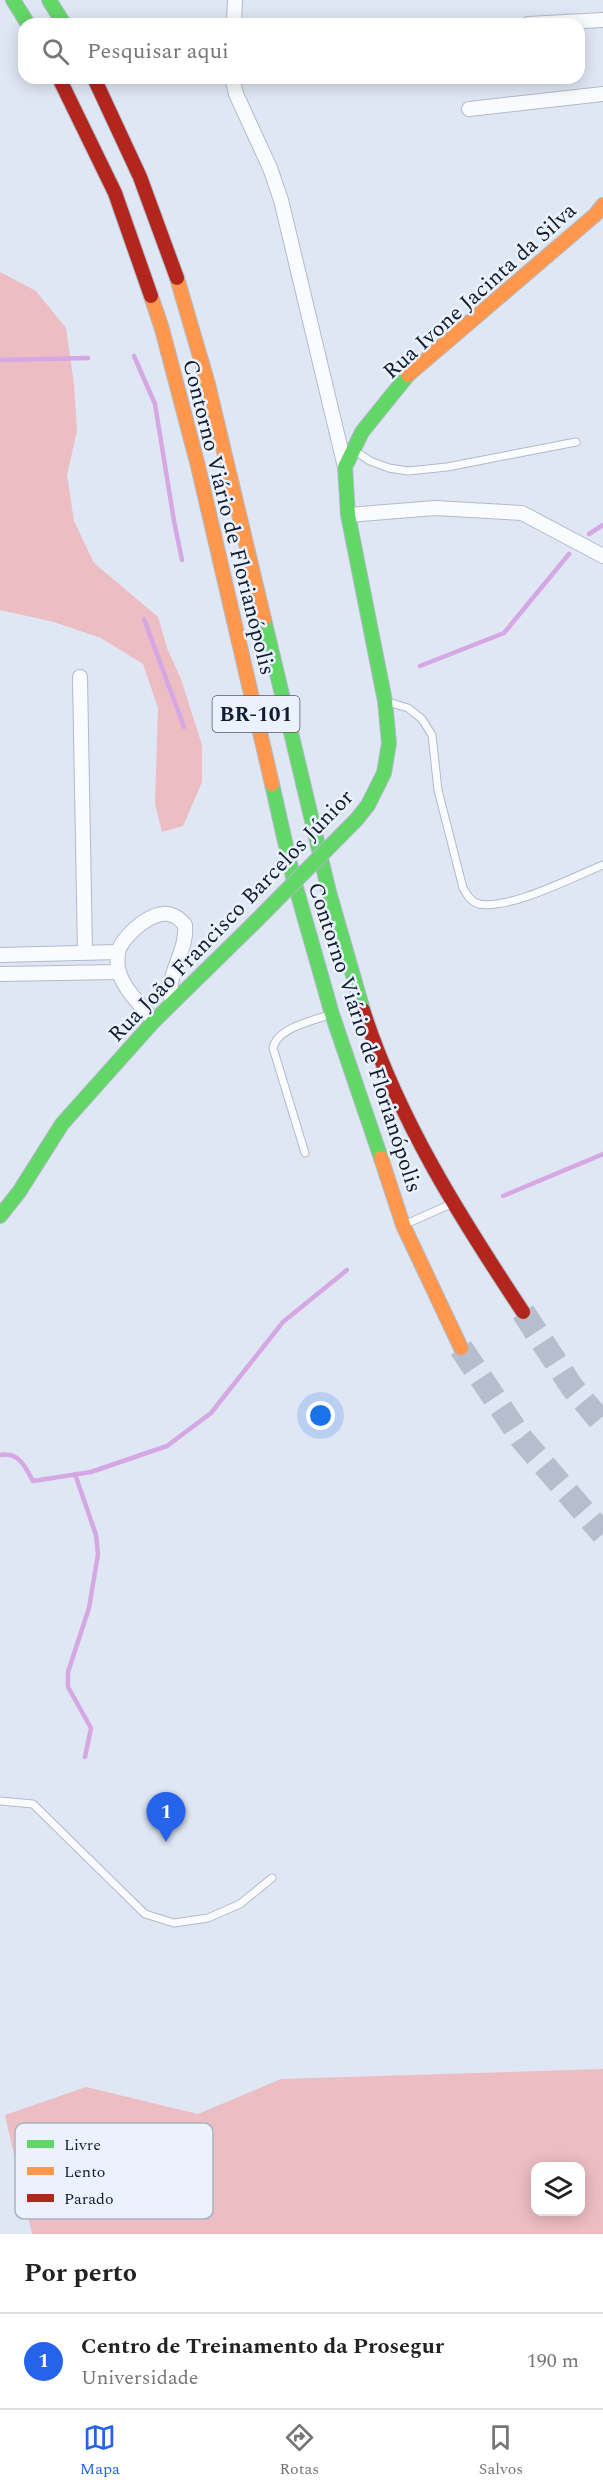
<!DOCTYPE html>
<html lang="pt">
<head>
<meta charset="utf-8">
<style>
  body { margin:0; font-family:Spectral,serif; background:#f6f6f6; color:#222 }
  .controls { position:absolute; right:18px; bottom:18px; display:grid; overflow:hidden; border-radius:12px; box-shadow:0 3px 15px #0003 }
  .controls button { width:54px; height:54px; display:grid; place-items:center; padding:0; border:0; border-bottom:2px solid #e0e0e0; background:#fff; color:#222; font:30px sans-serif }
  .you { position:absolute; left:321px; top:1416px; width:21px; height:21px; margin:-15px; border:4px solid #fff; border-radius:50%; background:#1a73e8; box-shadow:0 0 0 9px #1a73e833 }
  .badge { display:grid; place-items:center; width:39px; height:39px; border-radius:50%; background:#2563eb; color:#fff; font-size:20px; font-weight:700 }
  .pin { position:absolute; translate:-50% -50px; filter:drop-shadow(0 2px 3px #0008) }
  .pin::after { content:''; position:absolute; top:32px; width:21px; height:18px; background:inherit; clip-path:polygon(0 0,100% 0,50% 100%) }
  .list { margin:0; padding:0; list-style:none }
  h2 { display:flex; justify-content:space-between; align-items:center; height:78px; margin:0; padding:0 24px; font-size:26px }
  h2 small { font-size:20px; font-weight:400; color:#767676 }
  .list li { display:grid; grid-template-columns:39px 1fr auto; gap:18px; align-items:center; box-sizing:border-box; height:96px; padding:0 24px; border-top:2px solid #e0e0e0 }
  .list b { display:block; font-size:22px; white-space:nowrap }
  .list p { margin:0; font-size:20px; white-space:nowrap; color:#767676 }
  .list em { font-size:20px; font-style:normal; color:#767676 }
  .icon { flex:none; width:33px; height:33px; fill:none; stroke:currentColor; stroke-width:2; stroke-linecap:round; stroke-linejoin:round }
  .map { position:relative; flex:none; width:603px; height:2234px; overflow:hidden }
  .search { position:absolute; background:#fff; box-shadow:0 3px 15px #0003; left:18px; right:18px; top:18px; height:66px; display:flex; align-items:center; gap:15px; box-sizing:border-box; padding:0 21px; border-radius:18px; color:#767676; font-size:22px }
  .sheet { height:174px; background:#fff }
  nav { display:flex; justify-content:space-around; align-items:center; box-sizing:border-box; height:84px; border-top:2px solid #e0e0e0; background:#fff; font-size:16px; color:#767676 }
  nav a { display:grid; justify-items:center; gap:3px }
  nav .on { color:#2563eb }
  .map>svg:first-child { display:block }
</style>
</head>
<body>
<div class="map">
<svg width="603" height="2234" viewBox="0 0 603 2234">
  <rect width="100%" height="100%" fill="#e0e7f4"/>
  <!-- green -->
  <g fill="#ecbdc2" fill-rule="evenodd">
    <path d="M0,272L36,291L66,328L74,384L77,431L67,475L74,521L94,563L158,617L167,648L181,679L202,745V782L183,826L162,832L155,804L158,708L143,664L101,638L54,622L0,610Z"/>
    <path d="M603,2069V2234H32L5,2115L86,2087L198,2114L281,2079ZM536,2166H580V2212H536Z"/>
  </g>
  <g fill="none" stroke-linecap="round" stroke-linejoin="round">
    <!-- stream -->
    <g stroke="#d5a7e4" stroke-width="4.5">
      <path d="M134,356L155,404L174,521L182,560"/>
      <path d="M0,360L88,358"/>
      <path d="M589,534L603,525"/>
      <path d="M144,619L184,727"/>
      <path d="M420,666L504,633L569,554"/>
      <path d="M503,1196L603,1154"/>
      <path d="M0,1455C19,1452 25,1466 33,1481L91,1472L167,1446L211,1413L283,1322L347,1270"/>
      <path d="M75,1474L96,1535L98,1554L89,1608L68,1672V1687L91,1728L85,1757"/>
    </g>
    <!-- highway-tunnel -->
    <g stroke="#b6becd" stroke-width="24" stroke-dasharray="24 12" stroke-linecap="butt">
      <path d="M523,1312L572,1387L603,1424"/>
      <path d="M461,1348L521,1438L603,1534"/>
    </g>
    <!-- lane casing -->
    <g stroke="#b1baca" stroke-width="9">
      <g id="lane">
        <path d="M355,451L370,461L389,468L408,471L447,467L576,442"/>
        <path d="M388,702L408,708L422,719L432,735L438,790L463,888C467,895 471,902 479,904C510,910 573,877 603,865"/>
        <path d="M305,1153L273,1048C277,1028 312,1021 329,1015"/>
        <path d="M406,1224L451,1204"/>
        <path d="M0,1801L33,1804L145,1914L174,1923L208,1918L240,1904L272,1878"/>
      </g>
    </g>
    <!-- street casing -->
    <g stroke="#b1baca" stroke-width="16">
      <g id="street">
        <path d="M234,24L235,0"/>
        <path d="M528,24L603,20"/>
        <path d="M232,78L236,94L270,168L281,200L345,467"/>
        <path d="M469,109L603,94"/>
        <path d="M348,515L435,508L522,513L603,556"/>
        <path d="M80,677L85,952"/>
        <path d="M0,955L118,952"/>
        <path d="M0,974L119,972"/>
        <path d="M154,1021C143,1007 124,990 119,972C117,966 117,955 119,949C126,933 156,906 174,916C178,917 182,922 185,925C188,952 164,976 172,1002"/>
      </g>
    </g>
    <!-- fast casing -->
    <g stroke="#b1baca" stroke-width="16">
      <g id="fast">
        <path d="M13,0L28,24"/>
        <path d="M49,0L64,24"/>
        <path d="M264,619L329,892L363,1010"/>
        <path d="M272,784L293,877L332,1014L381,1158"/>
        <path d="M357,819L368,805L384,773L389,743L385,701L348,515L345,467L362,432L408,375"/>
        <path d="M0,1216L19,1192L62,1124L154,1021L253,924"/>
      </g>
    </g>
    <!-- slow casing -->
    <g stroke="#b1baca" stroke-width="16">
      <g id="slow">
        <path d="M177,278L208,384L264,619"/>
        <path d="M151,296L162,329L198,466L272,784"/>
        <path d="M408,375L595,215L603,205"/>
        <path d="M381,1158L403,1225L461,1348"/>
      </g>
    </g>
    <!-- jam casing -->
    <g stroke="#b1baca" stroke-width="16">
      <g id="jam">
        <path d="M59,78L115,193L151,296"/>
        <path d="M94,78L140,177L177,278"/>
        <path d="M363,1010C398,1119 460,1217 523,1312"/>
      </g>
    </g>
    <!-- lane -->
    <use href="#lane" stroke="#fafbfd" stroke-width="7"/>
    <!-- street -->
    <use href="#street" stroke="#fafbfd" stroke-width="14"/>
    <!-- fast -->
    <use href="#fast" stroke="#63d668" stroke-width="14"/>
    <!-- slow -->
    <use href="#slow" stroke="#ff974d" stroke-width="14"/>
    <!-- jam -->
    <use href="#jam" stroke="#b3261e" stroke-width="14"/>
    <!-- fast-bridge casing -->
    <g stroke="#b1baca" stroke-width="16" stroke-linecap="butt">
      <path id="fast-bridge" d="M253,924L357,819"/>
    </g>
    <!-- fast-bridge -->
    <use href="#fast-bridge" stroke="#63d668" stroke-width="14"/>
  </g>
  <g text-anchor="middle" stroke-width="5" stroke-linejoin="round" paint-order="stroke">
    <!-- shield labels -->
    <rect fill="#ebf2fd" stroke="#525c6e" stroke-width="1.5" x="212.5" y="696" width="87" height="36" rx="4.5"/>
    <g font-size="21" font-weight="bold" fill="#101c30">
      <text x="256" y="721">BR-101</text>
    </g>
    <!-- street labels -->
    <g font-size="22" fill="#101c30" stroke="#ebf2fd">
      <text transform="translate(479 290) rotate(-42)" y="8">Rua Ivone Jacinta da Silva</text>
      <text transform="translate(230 517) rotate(76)" y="8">Contorno Viário de Florianópolis</text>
      <text transform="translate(230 915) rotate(-46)" y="8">Rua João Francisco Barcelos Júnior</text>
      <text transform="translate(366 1037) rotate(72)" y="8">Contorno Viário de Florianópolis</text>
    </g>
  </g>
  <!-- legend -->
  <rect x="15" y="2123" width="198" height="96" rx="9" fill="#ebf2fd" stroke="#a9b2c0" stroke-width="1.5"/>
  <rect x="27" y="2140" width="27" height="8" fill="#63d668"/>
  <rect x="27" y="2167" width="27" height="8" fill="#ff974d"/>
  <rect x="27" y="2194" width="27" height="8" fill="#b3261e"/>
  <g font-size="16" fill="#101c30">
    <text x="64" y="2150">Livre</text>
    <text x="64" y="2177">Lento</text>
    <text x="64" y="2204">Parado</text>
  </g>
</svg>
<div class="controls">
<button><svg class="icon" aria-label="layers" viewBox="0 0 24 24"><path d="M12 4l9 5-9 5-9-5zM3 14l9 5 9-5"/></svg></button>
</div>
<div class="you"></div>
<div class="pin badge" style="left:166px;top:1842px">1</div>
<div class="search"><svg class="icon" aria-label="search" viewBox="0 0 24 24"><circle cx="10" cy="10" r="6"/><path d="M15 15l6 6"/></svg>Pesquisar aqui</div>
</div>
<section class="sheet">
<h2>Por perto<small></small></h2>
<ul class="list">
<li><span class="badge">1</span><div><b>Centro de Treinamento da Prosegur</b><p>Universidade</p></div><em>190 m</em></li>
</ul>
</section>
<nav>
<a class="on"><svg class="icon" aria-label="map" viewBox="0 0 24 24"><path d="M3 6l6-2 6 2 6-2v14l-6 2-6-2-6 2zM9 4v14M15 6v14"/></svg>Mapa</a>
<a><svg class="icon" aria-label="directions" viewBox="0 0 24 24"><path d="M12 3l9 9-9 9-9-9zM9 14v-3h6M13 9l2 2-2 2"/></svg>Rotas</a>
<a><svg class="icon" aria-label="saved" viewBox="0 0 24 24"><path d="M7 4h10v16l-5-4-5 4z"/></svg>Salvos</a>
</nav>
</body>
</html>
